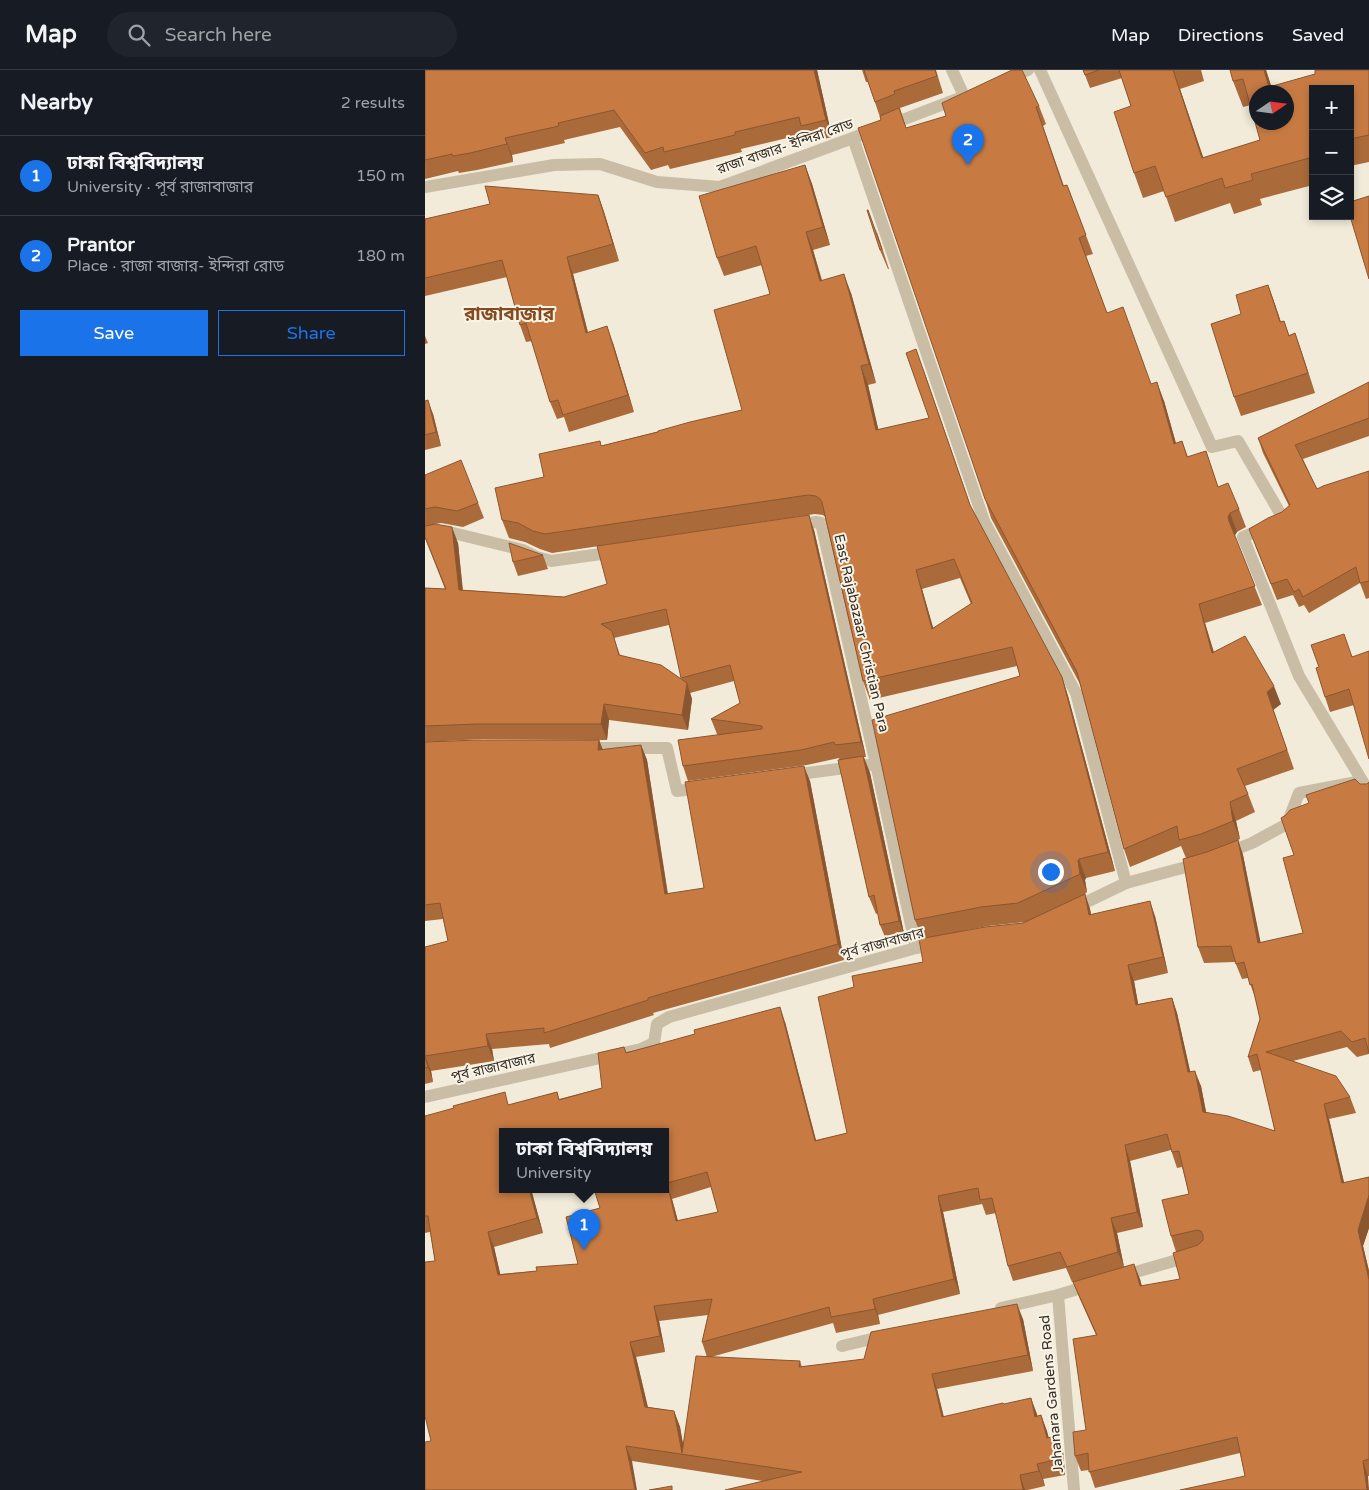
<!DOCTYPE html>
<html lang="en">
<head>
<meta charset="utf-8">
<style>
  body { margin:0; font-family:"Varela Round","Noto Sans Bengali",sans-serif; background:#20242c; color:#f1f3f6 }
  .controls { position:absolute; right:15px; top:15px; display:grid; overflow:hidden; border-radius:0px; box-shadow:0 2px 8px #0003 }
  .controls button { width:45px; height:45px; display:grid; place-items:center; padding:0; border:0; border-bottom:1px solid #363941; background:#171b24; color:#f1f3f6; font:25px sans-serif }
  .compass { position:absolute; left:824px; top:15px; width:45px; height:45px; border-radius:50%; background:#171b24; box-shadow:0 2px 8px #0003; rotate:77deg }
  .you { position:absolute; left:625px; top:801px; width:18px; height:18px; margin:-12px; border:4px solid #fff; border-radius:50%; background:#1a73e8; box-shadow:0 0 0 8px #1a73e833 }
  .badge { display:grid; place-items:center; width:32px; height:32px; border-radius:50%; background:#1a73e8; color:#fff; font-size:16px; font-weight:700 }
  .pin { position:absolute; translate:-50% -41px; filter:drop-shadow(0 1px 2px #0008) }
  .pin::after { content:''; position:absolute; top:26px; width:18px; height:15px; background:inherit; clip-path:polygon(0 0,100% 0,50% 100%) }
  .popup { position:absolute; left:74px; top:1058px; width:170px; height:65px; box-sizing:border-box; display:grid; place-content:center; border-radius:0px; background:#171b24; filter:drop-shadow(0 1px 4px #0005); font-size:16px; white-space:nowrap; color:#9ea1a6 }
  .popup b { font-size:19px; color:#f1f3f6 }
  .popup::after { content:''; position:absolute; left:50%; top:100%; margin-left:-10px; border:10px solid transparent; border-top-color:#171b24 }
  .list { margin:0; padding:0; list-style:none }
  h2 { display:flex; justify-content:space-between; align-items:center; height:65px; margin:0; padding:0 20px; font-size:21px }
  h2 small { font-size:16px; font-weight:400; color:#9ea1a6 }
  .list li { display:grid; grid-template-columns:32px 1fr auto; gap:15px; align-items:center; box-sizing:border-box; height:80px; padding:0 20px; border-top:1px solid #363941 }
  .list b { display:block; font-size:19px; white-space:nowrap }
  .list p { margin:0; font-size:16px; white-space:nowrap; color:#9ea1a6 }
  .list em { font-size:16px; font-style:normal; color:#9ea1a6 }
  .actions { display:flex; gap:10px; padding:15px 20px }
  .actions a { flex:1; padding:11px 0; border:1px solid #1a73e8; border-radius:0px; text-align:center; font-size:18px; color:#1a73e8 }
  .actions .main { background:#1a73e8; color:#fff }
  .icon { flex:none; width:28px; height:28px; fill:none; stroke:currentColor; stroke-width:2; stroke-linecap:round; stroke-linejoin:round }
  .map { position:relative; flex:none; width:944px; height:1420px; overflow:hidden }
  header { display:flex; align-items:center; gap:30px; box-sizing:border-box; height:70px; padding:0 25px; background:#171b24; border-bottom:1px solid #363941 }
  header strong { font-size:24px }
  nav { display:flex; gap:28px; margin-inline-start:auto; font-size:18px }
  .search { width:350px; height:45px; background:#20242c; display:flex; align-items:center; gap:12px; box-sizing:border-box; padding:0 18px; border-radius:28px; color:#9ea1a6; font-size:19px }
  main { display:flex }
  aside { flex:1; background:#171b24 }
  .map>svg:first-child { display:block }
</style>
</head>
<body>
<header>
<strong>Map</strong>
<div class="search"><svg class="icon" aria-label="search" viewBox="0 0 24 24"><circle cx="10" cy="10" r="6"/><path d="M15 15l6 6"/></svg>Search here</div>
<nav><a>Map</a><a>Directions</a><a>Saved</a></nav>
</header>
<main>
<aside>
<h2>Nearby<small>2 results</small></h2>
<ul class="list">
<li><span class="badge">1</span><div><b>ঢাকা বিশ্ববিদ্যালয়</b><p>University · পূর্ব রাজাবাজার</p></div><em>150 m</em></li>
<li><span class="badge">2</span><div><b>Prantor</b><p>Place · রাজা বাজার- ইন্দিরা রোড</p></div><em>180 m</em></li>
</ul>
<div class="actions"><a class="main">Save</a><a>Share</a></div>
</aside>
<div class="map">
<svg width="944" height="1420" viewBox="0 0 944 1420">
  <rect width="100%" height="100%" fill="#f2ebda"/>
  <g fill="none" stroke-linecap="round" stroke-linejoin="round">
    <!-- minor -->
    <g stroke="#cabda6" stroke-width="12">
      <path d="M527,0L539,26"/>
      <path d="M615,0L787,377L813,371L859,450L818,467L874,606L944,722"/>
      <path d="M583,8L603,0"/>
      <path d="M464,55L532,29"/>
      <path d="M428,68L559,451L651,623L701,813"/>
      <path d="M0,117L129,95L175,94L232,112L295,117L436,65"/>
      <path d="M0,464L15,461L24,462L98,480L112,487L126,491L190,482"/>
      <path d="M160,678H242L252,721L278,718"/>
      <path d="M451,694L491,878"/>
      <path d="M367,705L451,694L396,453L391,452L371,455"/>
      <path d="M799,784L827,773L862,754L874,723L937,711"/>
      <path d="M647,839L701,813L776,793"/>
      <path d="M0,1027L216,979L229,973L232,954L244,947L491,878L511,874"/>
      <path d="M697,1206L766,1186"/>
      <path d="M633,1225L649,1420"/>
      <path d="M576,1238L633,1225L666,1215"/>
      <path d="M417,1276L459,1266"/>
    </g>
  </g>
  <!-- wall -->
  <g fill="#ab6a3a" fill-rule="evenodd">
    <path d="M0,0H392L407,67L382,73L379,64L316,79L317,82L245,99L243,95L226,100L195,57L139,70L140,73L87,85L88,92L52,100L34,103L33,101L0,109Z"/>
    <path d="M437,0H511L518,23L475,38L481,58L614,36L621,54L618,56L639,116L642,115L668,184L661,186L682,243L726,314L739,331L751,373L757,371L763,387L781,381L793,417L814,439L821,457L812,462L810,465V468L837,535L780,553L789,582L856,634L848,640L869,699L820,716L830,742L811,751L815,769L813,770L818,785L835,873L878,863L869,785L884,733L930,709L944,984L932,987L922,977L868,991L925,1027L931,1043L904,1049L919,1113L944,1107V1158L938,1176L944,1201V1406H820L815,1383L670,1418L664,1400L656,1401L650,1386L661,1360L671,1265L654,1227L648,1212H647L641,1198L588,1211L583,1196L571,1143L561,1145L557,1134L518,1142L535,1224L453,1245L455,1254L411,1263L408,1253L286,1287L375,1291L377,1297L439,1289L598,1249L608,1301L512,1319L519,1347L579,1334L612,1344V1346L616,1345L624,1368L638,1381L640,1405L618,1409L620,1416L603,1420H300L338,1411L207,1391L6,1371L10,1191L5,1162L0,1163V1046L84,1035L132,1022L134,1029L177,1018L201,982L360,952L391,1070L422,1063L429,917L498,892L599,852L563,856L497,869L490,850L595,606L592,596L445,630L438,611L400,447L398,445L390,444L127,483L115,479L100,472L84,468L77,450L119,407L175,371L176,376L317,340L345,224L337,195L299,206L292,188L380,95L387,114L405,175L388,180L397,210L426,223L451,313L443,315L453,360L504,348L498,298L546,437L637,607L643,626L690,801L661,808L660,810L662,822L660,824L665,839L666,845L730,846L743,903L709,911L713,934L747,928L752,943L765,1002L776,1016L781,1042L850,1061L836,1000L828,1002L823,987L835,949L831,930L823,908L817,909L810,892L779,893L773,877L761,788L756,776L705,797L699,779L655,614L566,448L560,429L456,50L443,12H441ZM535,508L546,534L508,558L497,519ZM78,1061H240L175,1138L153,1194L112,1201L75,1204L69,1177L118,1163L106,1119H78ZM746,1080L752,1098L757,1097L764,1124L746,1166L751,1182L755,1209L717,1216L715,1209L699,1197L692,1163L718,1157L705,1091ZM286,1117L293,1142L253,1151L247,1129ZM283,1245L277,1272L282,1287L258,1375L255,1357L249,1341L223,1337L211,1287L240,1282L234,1251Z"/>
    <path d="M658,0H776L779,11L755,19L778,88L835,70L826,35L818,37L808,11L841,0L846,16L944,0V92L925,96V19H888V115L835,129L837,135L809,144L805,133L750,152L739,121L718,128L709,103L706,36L697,8L665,18Z"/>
    <path d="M173,125L179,142L194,191L148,204L163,262L188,273L209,342L144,362L139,347L132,349L125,332L107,271L101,272L95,255L82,207L0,226V149Z"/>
    <path d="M451,159L464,199H463L455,180Z"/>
    <path d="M843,215L856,252L859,251L864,265L870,263L890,323L816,346L809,327L816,244Z"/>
    <path d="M0,266L3,273L0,274Z"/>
    <path d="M944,312V366L878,389L892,419L944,401V528L941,529L935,513L884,543L879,535L874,537L868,525L852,530L824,459L857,442L864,436L838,383L833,368Z"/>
    <path d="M0,331L8,344L16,376L0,380Z"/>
    <path d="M0,405L53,433L59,448L38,457L16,453L10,454L33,473L38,520L139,527L389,460L441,687H439L445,703L480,868L462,872L455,855L453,843L451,844L444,827L414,688L382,695L263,711L258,696L293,664H292L286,649L315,633L309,611L265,623L267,629L263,660L184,650L182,670L58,669L0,672V518L20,519L0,468ZM244,555L257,610L195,585L189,568Z"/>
    <path d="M118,485L123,499L93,506L88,492Z"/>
    <path d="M927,586L929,635L905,642L900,627Z"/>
    <path d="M174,670L178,680L216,675L222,690L243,824L279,818L385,711L419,890L242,939L228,943L229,945L125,978L124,974L67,979L69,991L6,1001L8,1012L0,1014V877L23,871L18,849L0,851V672Z"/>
  </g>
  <!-- shaded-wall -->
  <g fill="#8b562f">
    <path d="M389,0H392L407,67L401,50Z"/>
    <path d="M748,0L755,19L787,113L777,88Z"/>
    <path d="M839,0H841L848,22L844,17Z"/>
    <path d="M80,68L87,85L88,92Z"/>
    <path d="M380,95L387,114L405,175L398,157Z"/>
    <path d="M173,125L179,142L194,191L188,174Z"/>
    <path d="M381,162L388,180L402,230L395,211Z"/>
    <path d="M142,187L148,204L167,280L161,263Z"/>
    <path d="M419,204L426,223L451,313L444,294Z"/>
    <path d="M843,215L850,234L862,272L855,252Z"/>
    <path d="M182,256L188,273L209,342L203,325Z"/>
    <path d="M870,263L877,283L890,323L883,303Z"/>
    <path d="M436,296L443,315L458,379L451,360Z"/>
    <path d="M732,312L739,331L756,392L749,374Z"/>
    <path d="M3,330L8,344L16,376L11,362Z"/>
    <path d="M805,443L812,462L810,465V470L804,451L803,447Z"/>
    <path d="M384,445L389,460L441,687L436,672Z"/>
    <path d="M27,457L33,473L39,536L34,520Z"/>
    <path d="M491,500L497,519L514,578L507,559Z"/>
    <path d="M774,534L780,553L794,602L787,583Z"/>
    <path d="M637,607L643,626L690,801L683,782Z"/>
    <path d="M262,613L267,629L263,660L257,645Z"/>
    <path d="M849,616L856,634L848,640L869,699L842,622Z"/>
    <path d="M179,634L184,650L182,670L176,654Z"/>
    <path d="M174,670L180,686L173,680Z"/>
    <path d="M216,675L222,690L245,840L240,824Z"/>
    <path d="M438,686L445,703L480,868L474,851Z"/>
    <path d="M379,696L385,711L419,890L413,874Z"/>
    <path d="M805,732L811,751L815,769L808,751Z"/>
    <path d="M813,770L818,785L839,889L833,873Z"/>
    <path d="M654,789L661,808L660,810L662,822L655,804L653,791Z"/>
    <path d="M660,824L665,839L669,860L664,845Z"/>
    <path d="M725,831L730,846L743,903L738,887Z"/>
    <path d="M703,895L709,911L716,950L711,935Z"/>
    <path d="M747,928L752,943L769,1018L763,1002Z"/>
    <path d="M355,937L360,952L395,1086L390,1071Z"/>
    <path d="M61,964L67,979L69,991L63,976Z"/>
    <path d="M0,986L6,1001L8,1012L3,997Z"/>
    <path d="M770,1001L776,1016L784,1057L778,1042Z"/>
    <path d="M899,1034L904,1049L923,1129L917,1113Z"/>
    <path d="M700,1075L705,1091L718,1157L712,1142Z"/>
    <path d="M242,1113L247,1129L257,1167L251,1151Z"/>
    <path d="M104,1119H106L118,1163L112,1148Z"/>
    <path d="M944,1125V1158L938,1176L944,1201V1210L933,1160Z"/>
    <path d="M513,1126L518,1142L535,1224L529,1209Z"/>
    <path d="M686,1148L692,1163L699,1197L693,1182Z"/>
    <path d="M63,1162L69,1177L79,1220L73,1205Z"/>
    <path d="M709,1194L715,1209L720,1232L715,1216Z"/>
    <path d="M448,1229L453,1245L455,1254L450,1239Z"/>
    <path d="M592,1234L598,1249L608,1301L603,1285Z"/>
    <path d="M229,1236L234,1251L240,1282L235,1266Z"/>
    <path d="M205,1272L211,1287L226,1352L220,1337Z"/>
    <path d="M507,1304L512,1319L522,1362L517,1347Z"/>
    <path d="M606,1328L612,1344L616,1362L610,1347Z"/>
    <path d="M249,1341L255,1357L260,1385H258Z"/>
    <path d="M616,1345L622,1361L627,1383L622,1368Z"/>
    <path d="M632,1366L638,1381L640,1405L634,1389Z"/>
    <path d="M201,1376L207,1391L212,1420H210Z"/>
    <path d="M938,1391L943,1406L944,1420H942Z"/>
    <path d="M612,1394L618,1409L620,1416L614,1401Z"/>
    <path d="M595,1405L600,1420H598Z"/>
  </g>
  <!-- building -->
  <g fill="#c77b43" stroke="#8b562f" fill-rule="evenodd">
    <path d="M0,0H389L401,50L376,56L374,47L310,62V65L239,82L238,77L220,83L189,40L133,53L134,56L80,68L82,74L45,83L28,86L27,84L0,90Z"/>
    <path d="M439,0H510L512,6L469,21L470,24L450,32Z"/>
    <path d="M587,0H597L614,36L611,37L638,116L642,115L661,165L654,168L682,243L698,237L726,314L732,312L749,374L757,371L762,387L781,381L793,417L803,413L814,439L805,443L803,447L804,451L830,516L774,534L787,583L820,566L849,616L842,622L862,680L812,699L823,724L805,732L808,751L776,764L754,770L752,756L699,779L652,602L560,429L433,58L456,50L455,46L474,38L481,58L521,46L517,33Z"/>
    <path d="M658,0H674L660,5Z"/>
    <path d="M694,0H748L777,88L835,70L818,9L808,11L805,0H839L844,17L890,4V0H944V65L925,69V19H888V87L826,104L828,110L800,118L797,108L741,127L730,96L709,103L689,42L706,36ZM832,22H862V52H832Z"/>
    <path d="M380,95L398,157L381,162L395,211L419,204L444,294L436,296L451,360L504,348L481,283L491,279L545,435L637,607L683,782L654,789L653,791L655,804L593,833L556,837L490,850L447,650L595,606L587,577L438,611L397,432L395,429L391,426L383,425L120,464L108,461L93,453L77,450L70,418L119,407L114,384L175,371L176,376L233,362V361L265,352L317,340L289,240L345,224L331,176L292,188L274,126ZM529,489L547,533L507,559L491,500Z"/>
    <path d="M60,116L173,125L188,174L142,187L161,263L182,256L203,325L138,345L133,330L125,332L101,253L95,255L77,190L0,208V149L65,134Z"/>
    <path d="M944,126V209L925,146V132Z"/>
    <path d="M442,140H443L457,179L455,180Z"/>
    <path d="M843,215L855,252L859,251L864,266L870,263L883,303L809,327L786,254L816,244L811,225Z"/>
    <path d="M944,312V348L870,375L892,419L898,416L944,401V511L935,513L931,497L878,527L874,519L869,522L862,509L846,514L824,459L843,448L857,442L865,435L833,368Z"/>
    <path d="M3,330L11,362L0,365V331Z"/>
    <path d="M36,390L53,433L32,441L10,437L0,439V405Z"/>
    <path d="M384,445L436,672L410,675L409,672L376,680L258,696L253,670L337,659V656L286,649L315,633L305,595L256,608L241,539L176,554L187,561L194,585L236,595L262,613L257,645L179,634L176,654H52L0,656V518L21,519L0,467V456L10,454L27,457L34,520L139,527L182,514L172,476Z"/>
    <path d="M84,473L118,485L88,492Z"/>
    <path d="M919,564L927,587L944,581V689L924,619L900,627L891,598L894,597L886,575Z"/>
    <path d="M53,670H174L173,680L216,675L240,824L279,818L260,712L379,696L413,874L236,924L223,928V930L119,963V958L61,964L63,976L0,986L3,997L0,998V877L23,871L15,833L0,835V672Z"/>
    <path d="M438,686L474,851L455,855L449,825L444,827L413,690Z"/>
    <path d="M930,709L935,714H942L944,712V983L940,968L927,972L916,961L841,982L911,1006L925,1027L899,1034L917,1113L944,1107V1125L933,1160L944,1210V1389L938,1391L942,1420H755L820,1406L812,1367L664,1402L663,1383L650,1386L648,1362L661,1360L648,1269L672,1265L648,1212L709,1194L715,1216L755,1209L748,1183L773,1175L778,1170V1165L776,1161L772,1160L746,1166L737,1130L764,1124L754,1081L747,1082L742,1064L700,1075L712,1142L686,1148L693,1182L642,1197L635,1182L583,1196L567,1128L555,1130L553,1118L513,1126L529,1209L448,1229L450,1239L406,1247L404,1237L277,1272L287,1229L229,1236L235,1266L205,1272L220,1337L249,1341L257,1383L271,1286L375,1291L374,1297L439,1289L446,1262L592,1234L603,1285L507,1304L517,1347L578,1333L579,1334L606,1328L610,1347L616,1345L622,1368L632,1366L634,1389L612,1394L614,1401L595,1405L598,1420H300L377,1402L201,1376L210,1420H0V1372L6,1371L0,1346V1192L10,1191L3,1146H0V1046L29,1038L28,1036L80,1022L83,1035L132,1022L134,1030L177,1018L173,983L199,977L201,983L270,964L269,960L355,937L390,1071L422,1063L393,927L429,917L427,906L498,892L494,869L560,857L598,853L660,824L664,845L725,831L738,887L703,895L711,935L747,928L763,1002L770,1001L778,1042L803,1046L850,1061L832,984L823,987L835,949L827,914L825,915L819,892L811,894L806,876L773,877L758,789L782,782L813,770L833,873L878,863L858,788L869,785L856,748L861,745L865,740L884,733L881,725ZM78,1061H240V1119H169L175,1138L141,1147L153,1194L111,1197L112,1201L73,1205L63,1162L112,1148L104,1119H78ZM282,1102L293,1142L251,1151L242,1113Z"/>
    <path d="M247,1416V1420H224Z"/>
  </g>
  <g text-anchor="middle" stroke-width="4" stroke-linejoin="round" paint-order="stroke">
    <!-- street labels -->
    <g font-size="14" fill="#362e27" stroke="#f9f4e6">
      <text transform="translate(360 76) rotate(-19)" y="5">রাজা বাজার- ইন্দিরা রোড</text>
      <text transform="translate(437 563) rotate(77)" y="5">East Rajabazaar Christian Para</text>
      <text transform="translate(457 873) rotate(-15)" y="5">পূর্ব রাজাবাজার</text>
      <text transform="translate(68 997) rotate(-13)" y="5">পূর্ব রাজাবাজার</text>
      <text transform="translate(626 1324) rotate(-95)" y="5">Jahanara Gardens Road</text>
    </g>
    <!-- district labels -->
    <g font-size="19" font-weight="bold" fill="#854a20" stroke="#f9f4e6">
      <text x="84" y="250">রাজাবাজার</text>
    </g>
  </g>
</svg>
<div class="controls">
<button>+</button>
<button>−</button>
<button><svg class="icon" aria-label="layers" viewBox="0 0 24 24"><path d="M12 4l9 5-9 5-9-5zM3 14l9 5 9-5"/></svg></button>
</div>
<svg class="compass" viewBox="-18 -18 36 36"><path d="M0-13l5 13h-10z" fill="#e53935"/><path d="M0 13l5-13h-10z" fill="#9ea1a6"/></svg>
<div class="you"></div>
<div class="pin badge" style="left:159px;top:1180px">1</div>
<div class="popup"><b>ঢাকা বিশ্ববিদ্যালয়</b>University</div>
<div class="pin badge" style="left:543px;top:95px">2</div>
</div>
</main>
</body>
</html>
